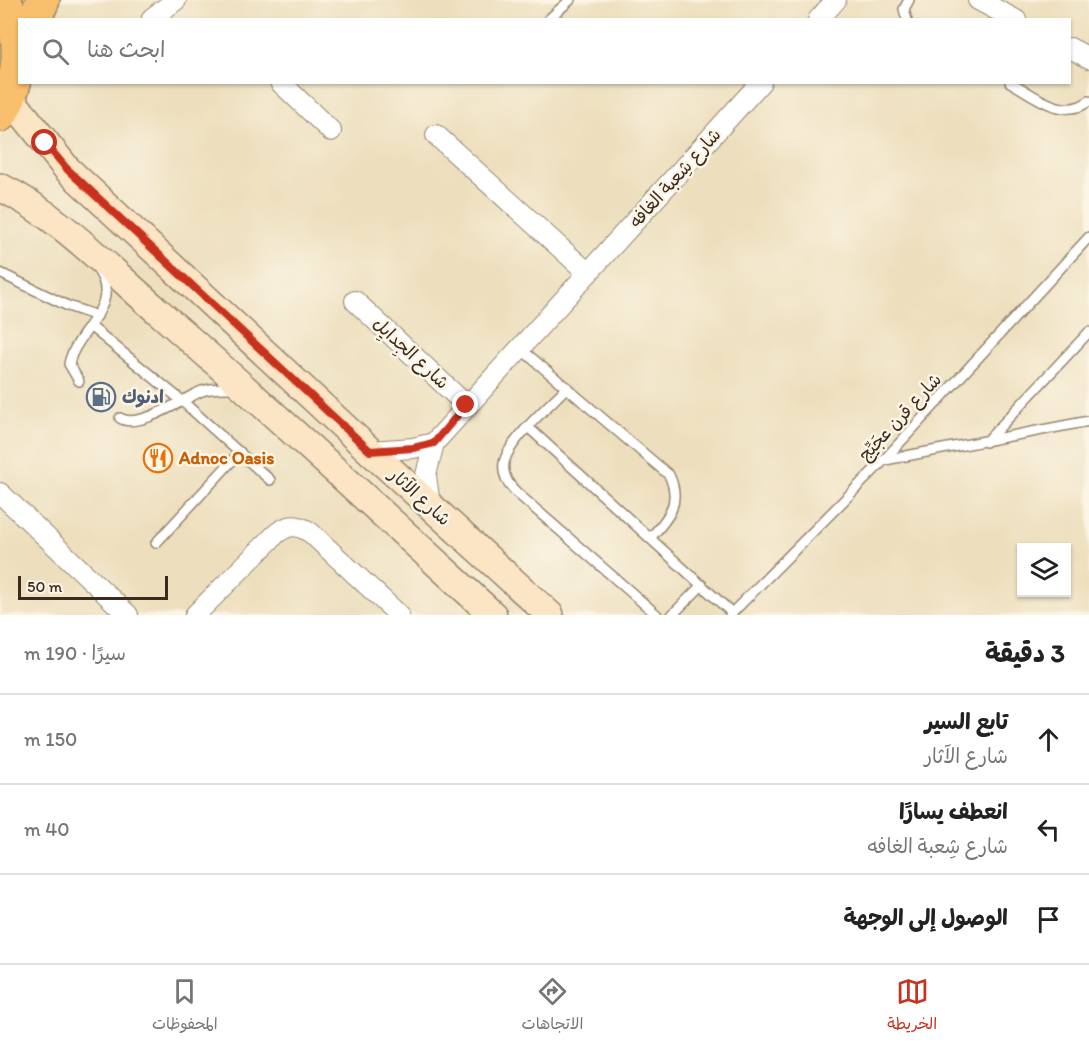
<!DOCTYPE html>
<html lang="ar">
<head>
<meta charset="utf-8">
<style>
  body { margin:0; font-family:Itim,"Playpen Sans Arabic",sans-serif; background:#f6f6f6; color:#222; direction:rtl }
  .controls { position:absolute; right:18px; bottom:18px; display:grid; overflow:hidden; border-radius:0px; box-shadow:0 2px 4px #0004 }
  .controls button { width:54px; height:54px; display:grid; place-items:center; padding:0; border:0; border-bottom:2px solid #e0e0e0; background:#fff; color:#222; font:30px sans-serif }
  .scale { position:absolute; left:18px; bottom:15px; width:150px; box-sizing:border-box; padding-left:6px; border:3px solid #3b2a1e; border-top:0; font-size:16px; line-height:21px; white-space:nowrap; color:#3b2a1e; -webkit-text-stroke:4px #fcf5e5; paint-order:stroke }
  .stop { position:absolute; width:18px; height:18px; margin:-14px; border:4px solid #c8321e; border-radius:50%; background:#fff }
  .stop.end { background:#c8321e; border-color:#fff; box-shadow:0 2px 6px #0008 }
  .list { margin:0; padding:0; list-style:none }
  h2 { display:flex; justify-content:space-between; align-items:center; height:78px; margin:0; padding:0 24px; font-size:26px }
  h2 small { font-size:20px; font-weight:400; color:#767676 }
  .list li { display:grid; grid-template-columns:39px 1fr auto; gap:18px; align-items:center; box-sizing:border-box; height:90px; padding:0 24px; border-top:2px solid #e0e0e0 }
  .list b { display:block; font-size:22px; white-space:nowrap }
  .list p { margin:0; font-size:20px; white-space:nowrap; color:#767676 }
  .list em { font-size:20px; font-style:normal; color:#767676 }
  .icon { flex:none; width:33px; height:33px; fill:none; stroke:currentColor; stroke-width:2; stroke-linecap:round; stroke-linejoin:round }
  .map { position:relative; flex:none; width:1089px; height:615px; overflow:hidden; direction:ltr }
  .search { position:absolute; background:#fff; box-shadow:0 2px 4px #0004; left:18px; right:18px; top:18px; height:66px; display:flex; align-items:center; gap:15px; box-sizing:border-box; padding:0 21px; border-radius:0px; color:#767676; font-size:22px }
  .sheet { height:348px; background:#fff }
  nav { display:flex; justify-content:space-around; align-items:center; box-sizing:border-box; height:84px; border-top:2px solid #e0e0e0; background:#fff; font-size:16px; color:#767676 }
  nav a { display:grid; justify-items:center; gap:3px }
  nav .on { color:#c8321e }
  .map>svg:first-child { display:block }
</style>
</head>
<body>
<div class="map">
<svg width="1089" height="615" viewBox="0 0 1089 615">
  <rect width="100%" height="100%" fill="#fcf5e5"/>
  <filter id="ink" filterUnits="userSpaceOnUse"><feTurbulence type="fractalNoise" baseFrequency=".0167" numOctaves="2"/><feDisplacementMap in="SourceGraphic" scale="12" xChannelSelector="R" yChannelSelector="G"/><feConvolveMatrix kernelMatrix="1 2 1 2 8 2 1 2 1" color-interpolation-filters="sRGB"/></filter>
  <filter id="wash" filterUnits="userSpaceOnUse"><feTurbulence type="fractalNoise" baseFrequency=".008" numOctaves="4" result="noise"/><feDisplacementMap in="SourceGraphic" scale="24" xChannelSelector="R" yChannelSelector="G"/><feGaussianBlur stdDeviation="1.35" result="paint"/><feColorMatrix in="noise" values="0 0 0 0 0 0 0 0 0 0 0 0 0 0 0 0 0 1.4 0 .05"/><feComposite in="paint" operator="in"/></filter>
  <g filter="url(#wash)">
    <rect width="100%" height="100%" fill="#eddfbd"/>
  </g>
  <g filter="url(#ink)">
    <g fill="none" stroke-linecap="round" stroke-linejoin="round">
      <!-- lane casing -->
      <g stroke="#94846e" stroke-width="12">
        <g id="lane">
          <path d="M548,20L570,0"/>
          <path d="M907,20L904,9L909,0"/>
          <path d="M1010,82C1034,95 1063,121 1089,101"/>
          <path d="M0,273L68,306L97,316"/>
          <path d="M90,326L181,400L270,480"/>
          <path d="M521,349L669,475C682,502 669,518 650,538"/>
          <path d="M79,381L69,364C75,332 122,306 99,272"/>
          <path d="M567,387C551,404 508,441 504,463C502,475 508,484 517,493L657,615"/>
          <path d="M120,418C138,430 183,399 202,391C213,387 224,388 235,388"/>
          <path d="M529,428L732,613"/>
          <path d="M986,442L1089,332"/>
          <path d="M885,460L1089,421"/>
          <path d="M156,543L240,452"/>
          <path d="M672,615L702,585"/>
          <path d="M730,615L884,460L1089,237"/>
        </g>
      </g>
      <!-- street casing -->
      <g stroke="#94846e" stroke-width="22">
        <g id="street">
          <path d="M978,0L1016,20"/>
          <path d="M152,18L176,0"/>
          <path d="M818,20L836,0"/>
          <path d="M1070,48L1089,58"/>
          <path d="M280,82L331,131"/>
          <path d="M436,135L588,273"/>
          <path d="M355,301L466,405"/>
          <path d="M370,451L413,448L434,443"/>
          <path d="M0,493L128,615"/>
          <path d="M430,507L426,475L434,443L761,82"/>
          <path d="M195,615L277,533C289,524 298,524 311,533L399,615"/>
        </g>
      </g>
      <!-- secondary casing -->
      <g stroke="#94846e" stroke-width="30">
        <g id="secondary">
          <path d="M10,98L67,169L370,451L550,615"/>
          <path d="M0,187C60,216 110,270 160,313C273,412 383,514 493,615"/>
        </g>
      </g>
      <!-- highway casing -->
      <g stroke="#94846e" stroke-width="36">
        <g id="highway">
          <path d="M34,20L43,0"/>
          <path d="M0,115C21,81 26,35 3,0"/>
        </g>
      </g>
      <!-- lane -->
      <use href="#lane" stroke="#fff" stroke-width="9"/>
      <!-- street -->
      <use href="#street" stroke="#fff" stroke-width="20"/>
      <!-- secondary -->
      <use href="#secondary" stroke="#fce5c4" stroke-width="27"/>
      <!-- highway -->
      <use href="#highway" stroke="#f8bf6c" stroke-width="33"/>
    </g>
  </g>
  <g fill="none" stroke-linecap="round" stroke-linejoin="round" filter="url(#ink)">
    <!-- route -->
    <path stroke="#c8321e" stroke-width="8" d="M45,143L67,169L370,451L413,448L434,443L466,405"/>
  </g>
  <!-- icons -->
  <defs>
    <g id="fuel-ring" transform="scale(1.5)"><circle r="9.5" fill="#fcf5e5" stroke="#5c6f8a" stroke-width="1.5"/><path d="M-5.5-6h7V0h2V4h1.3V-2.5L3-4.5l.8-.8L6-3V5H2.5V1h-1V6h-7ZM-4.2-4.7v3.2H.2V-4.7Z" fill="#5c6f8a"/></g>
    <g id="restaurant-ring" transform="scale(1.5)"><circle r="9.5" fill="#fcf5e5" stroke="#e8710a" stroke-width="1.5"/><path d="M-5-6h1v4h1v-4h1v4h1v-4h1v5L-1.5 .5V6h-2V.5L-5-1ZM5-6V6H3V1.5H1.5Q1.5-4 5-6Z" fill="#e8710a"/></g>
  </defs>
  <g fill-rule="evenodd">
    <use href="#fuel-ring" x="101" y="397"/>
    <use href="#restaurant-ring" x="158" y="458"/>
  </g>
  <g text-anchor="middle" stroke-width="5" stroke-linejoin="round" paint-order="stroke">
    <!-- street labels -->
    <g font-size="18" fill="#3b2a1e" stroke="#fcf5e5">
      <text transform="translate(675 178) rotate(-48)" y="6">شارع شِعبة الغافه</text>
      <text transform="translate(411 353) rotate(43)" y="6">شارع الجِدايِل</text>
      <text transform="translate(900 417) rotate(-47)" y="6">شارع قرن عجَيِّج</text>
      <text transform="translate(420 497) rotate(42)" y="6">شارع الآثار</text>
    </g>
    <!-- service labels -->
    <g font-size="18" font-weight="bold" fill="#4e5e75" stroke="#fcf5e5" text-anchor="start">
      <text x="122" y="403">ادنوك</text>
    </g>
    <!-- food labels -->
    <g font-size="18" font-weight="bold" fill="#c56008" stroke="#fcf5e5" text-anchor="start">
      <text x="179" y="464">Adnoc Oasis</text>
    </g>
  </g>
</svg>
<div class="controls">
<button><svg class="icon" aria-label="layers" viewBox="0 0 24 24"><path d="M12 4l9 5-9 5-9-5zM3 14l9 5 9-5"/></svg></button>
</div>
<div class="scale">50 m</div>
<div class="stop" style="left:45px;top:143px"></div>
<div class="stop end" style="left:466px;top:405px"></div>
<div class="search"><svg class="icon" aria-label="search" viewBox="0 0 24 24"><circle cx="10" cy="10" r="6"/><path d="M15 15l6 6"/></svg>ابحث هنا</div>
</div>
<section class="sheet">
<h2>3 دقيقة<small>سيرًا · 190 m</small></h2>
<ul class="list">
<li><svg class="icon" aria-label="ahead" viewBox="0 0 24 24"><path d="M12 20V5M6 11l6-6 6 6"/></svg><div><b>تابع السير</b><p>شارع الآثار</p></div><em>150 m</em></li>
<li><svg class="icon" aria-label="left" viewBox="0 0 24 24"><path d="M17 20v-9H6M10 6l-5 5 5 5"/></svg><div><b>انعطف يسارًا</b><p>شارع شِعبة الغافه</p></div><em>40 m</em></li>
<li><svg class="icon" aria-label="arrive" viewBox="0 0 24 24"><path d="M6 21V4h12l-3 4 3 4H6"/></svg><div><b>الوصول إلى الوجهة</b></div></li>
</ul>
</section>
<nav>
<a class="on"><svg class="icon" aria-label="map" viewBox="0 0 24 24"><path d="M3 6l6-2 6 2 6-2v14l-6 2-6-2-6 2zM9 4v14M15 6v14"/></svg>الخريطة</a>
<a><svg class="icon" aria-label="directions" viewBox="0 0 24 24"><path d="M12 3l9 9-9 9-9-9zM9 14v-3h6M13 9l2 2-2 2"/></svg>الاتجاهات</a>
<a><svg class="icon" aria-label="saved" viewBox="0 0 24 24"><path d="M7 4h10v16l-5-4-5 4z"/></svg>المحفوظات</a>
</nav>
</body>
</html>
